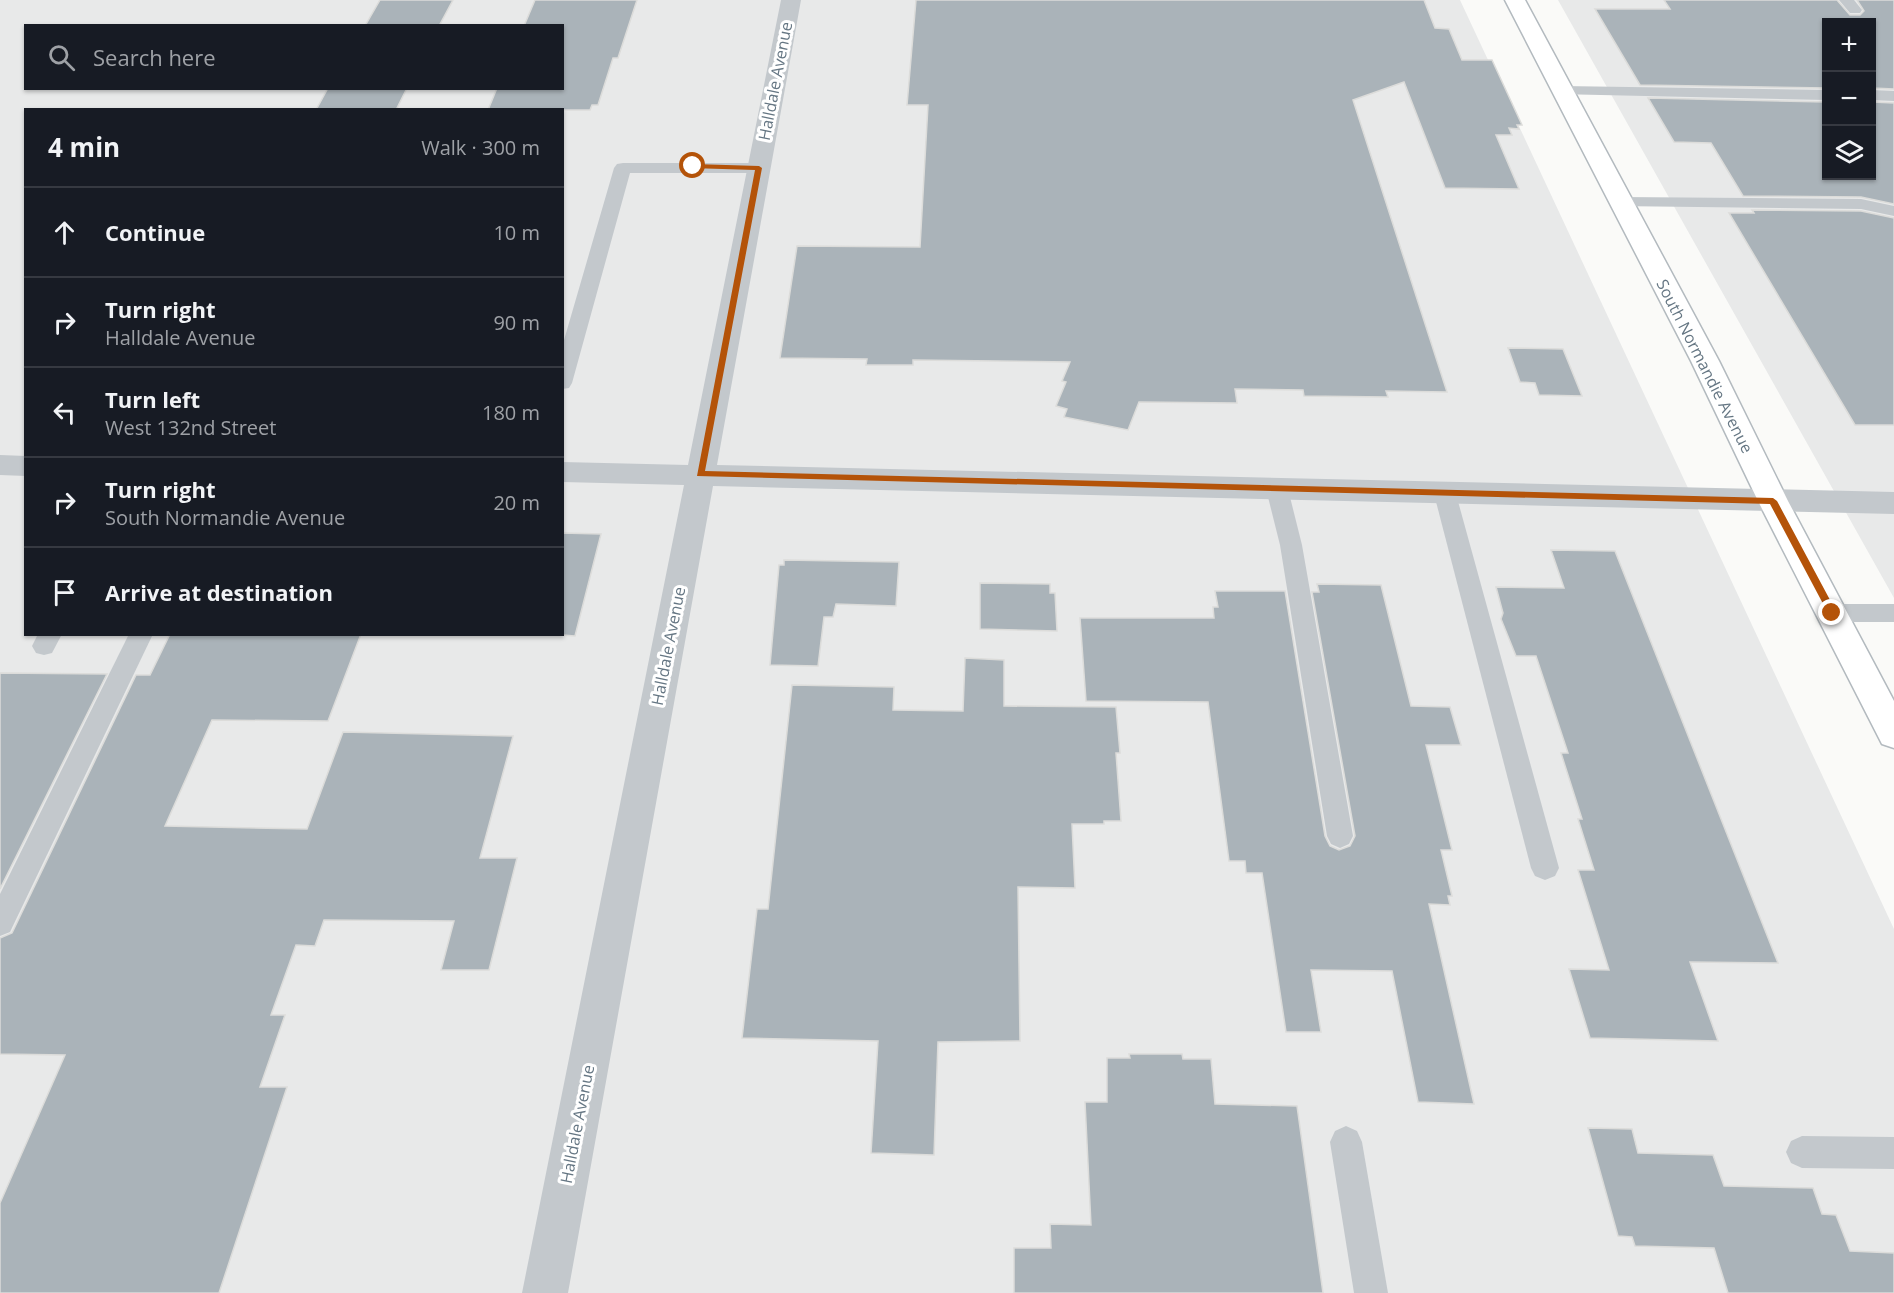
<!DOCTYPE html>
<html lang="en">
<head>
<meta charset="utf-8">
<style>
  body { margin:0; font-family:"Open Sans",sans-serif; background:#20242c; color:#f1f3f6 }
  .controls { position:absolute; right:18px; top:18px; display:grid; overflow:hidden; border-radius:0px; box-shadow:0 2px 4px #0004 }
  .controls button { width:54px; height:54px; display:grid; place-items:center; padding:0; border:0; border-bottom:2px solid #363941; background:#171b24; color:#f1f3f6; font:30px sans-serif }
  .stop { position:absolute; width:18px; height:18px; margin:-14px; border:4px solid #b45309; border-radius:50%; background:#fff }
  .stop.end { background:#b45309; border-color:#fff; box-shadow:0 2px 6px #0008 }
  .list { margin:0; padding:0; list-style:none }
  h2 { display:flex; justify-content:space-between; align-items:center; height:78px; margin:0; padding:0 24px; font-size:26px }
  h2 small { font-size:20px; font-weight:400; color:#9ea1a6 }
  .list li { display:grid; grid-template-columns:39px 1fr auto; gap:18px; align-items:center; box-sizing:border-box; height:90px; padding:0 24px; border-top:2px solid #363941 }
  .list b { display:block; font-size:22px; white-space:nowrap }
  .list p { margin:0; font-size:20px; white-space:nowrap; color:#9ea1a6 }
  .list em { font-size:20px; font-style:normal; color:#9ea1a6 }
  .icon { flex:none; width:33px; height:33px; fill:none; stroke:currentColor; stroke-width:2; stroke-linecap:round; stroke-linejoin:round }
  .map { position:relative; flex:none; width:1894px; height:1293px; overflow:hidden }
  .search { position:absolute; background:#171b24; box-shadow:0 2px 4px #0004; left:24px; top:24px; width:540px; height:66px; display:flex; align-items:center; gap:15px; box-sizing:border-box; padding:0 21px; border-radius:0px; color:#9ea1a6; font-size:22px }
  .panel { position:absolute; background:#171b24; box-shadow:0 2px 4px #0004; left:24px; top:108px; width:540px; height:528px; border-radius:0px }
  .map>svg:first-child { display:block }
</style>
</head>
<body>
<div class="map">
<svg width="1894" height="1293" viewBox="0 0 1894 1293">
  <rect width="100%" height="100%" fill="#fafaf8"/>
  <!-- built -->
  <g fill="#e8e9e9" fill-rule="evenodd">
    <path d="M0,0H1460L1894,929V1293H0ZM26,26H562V88H26ZM26,110H562V634H26Z"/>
    <path d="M1558,0H1894V598ZM1826,22H1872V176H1826Z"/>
  </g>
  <!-- building -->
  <g fill="#aab3b9" stroke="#dcdcda" stroke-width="1.5">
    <path d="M380,0H453L439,26H365Z"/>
    <path d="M535,0H637L618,58H613L598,105H592L590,110H488L497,88H562V26H524Z"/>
    <path d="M916,0H1424L1435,28L1449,29L1462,60H1492L1522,125H1517L1519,129L1509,128L1512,135H1496L1519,189L1445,188L1404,82L1353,100L1447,392L1386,391L1388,397L1304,396L1303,390L1235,389L1237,403L1139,402L1128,430L1064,417L1067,409L1056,406L1066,382L1062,381L1070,362L913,360V365H866L867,359L780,358L797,246L920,247L928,105H907Z"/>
    <path d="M1664,0H1837L1850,15H1860L1864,11L1857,0H1894V89L1872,88V22H1827V88L1640,85L1595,9H1670Z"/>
    <path d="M328,88H407L396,110H316Z"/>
    <path d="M1648,98L1827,102V176H1872V102L1894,103V204L1861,197L1743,196L1711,143L1674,142Z"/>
    <path d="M1752,210L1861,211L1894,218V425H1855L1729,213H1754Z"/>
    <path d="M1508,348L1563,349L1582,396L1539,395L1535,383L1520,382Z"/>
    <path d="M562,533L601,534L575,636L562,635Z"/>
    <path d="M1551,550L1615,551L1778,963L1690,962L1718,1041L1590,1038L1569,969L1609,970L1578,870H1594L1578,819H1582L1561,753H1568L1536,656H1516L1501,619L1503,613L1496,587L1564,588Z"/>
    <path d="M784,560L899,562L896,606L836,604L833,617H824L818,666L770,665L779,565H784Z"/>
    <path d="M980,583L1050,584V593H1055L1057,631L980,629Z"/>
    <path d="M1317,584L1381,585L1411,706L1450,707L1461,745H1426L1452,850H1441L1452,896H1448L1450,905L1429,904L1474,1104L1418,1102L1392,971L1311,970L1321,1032H1286L1262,873H1246L1245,861H1229L1208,702L1086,701L1080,618H1214L1213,607H1218L1215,591H1285L1325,836L1330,846L1339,850L1350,846L1355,836L1312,592H1319Z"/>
    <path d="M170,634H361L328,721L212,720L165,826L307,829L343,732L513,736L480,858H517L489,970H441L454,921L324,920L315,946L296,945L271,1015H285L260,1087H287L219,1293H0V1203L65,1055L0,1054V938L12,933L136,675H150Z"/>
    <path d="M965,658L1004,660V706L1116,707L1120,753H1116L1121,821H1104V824H1072L1075,888L1018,887L1020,1041L938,1042L934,1155L871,1153L878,1041L742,1038L757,909H768L792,685L894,687L893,710L963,711Z"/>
    <path d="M0,673L107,674L0,889Z"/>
    <path d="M1129,1054H1182L1183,1059H1211L1215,1104L1297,1106L1323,1293H1014V1248H1051L1050,1224L1091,1225L1085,1102H1107V1058H1130Z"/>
    <path d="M1588,1128L1632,1129L1638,1153L1713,1155L1724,1186L1813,1188L1822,1214L1836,1215L1850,1251L1894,1253V1293H1728L1714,1248L1635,1246L1632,1237L1618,1236Z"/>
  </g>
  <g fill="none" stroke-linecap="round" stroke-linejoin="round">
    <!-- secondary casing -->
    <g stroke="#b3babf" stroke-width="3">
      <path id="secondary" d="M1505,0H1525L1719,361L1788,501L1894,701V748L1882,744L1758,501L1691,361Z"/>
    </g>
    <!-- service -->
    <g fill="#c3c8cc" fill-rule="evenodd">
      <path d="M1839,0H1854L1862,10L1860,13H1850Z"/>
      <path d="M1562,86L1826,90V100L1556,94L1554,91L1556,88Z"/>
      <path d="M1872,90L1894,91V101L1872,100Z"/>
      <path d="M623,163H759L765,164L768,168L765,172L759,173H630L572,383L569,388L562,389V347L614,168L617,164Z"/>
      <path d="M1621,197L1861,199L1894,206V216L1861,209L1615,206L1612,202L1615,198Z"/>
      <path d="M1277,481L1285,484L1288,489L1302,545L1353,836L1349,844L1340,848L1331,844L1327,836L1280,545L1266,489L1269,484Z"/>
      <path d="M1445,486L1453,489L1456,494L1559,868L1555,876L1545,880L1535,876L1531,868L1434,494L1437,489Z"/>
      <path d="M1832,604H1894V622H1832L1824,619L1820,613L1824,607Z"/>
      <path d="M38,634H62L52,653L44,655L36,653L32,646Z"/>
      <path d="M129,634H153L10,932L0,936V894Z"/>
      <path d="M1346,1126L1357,1131L1362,1142L1388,1293H1354L1330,1142L1335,1131Z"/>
      <path d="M1802,1136L1894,1137V1169L1802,1168L1791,1163L1786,1152L1791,1141Z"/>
    </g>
    <!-- minor -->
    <g fill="#c3c8cc" fill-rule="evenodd">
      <path d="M781,0H801L717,465L1894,492V514L713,486L568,1293H522L684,485L562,482V462L688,465Z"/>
      <path d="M0,455L26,456V476L0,475Z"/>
    </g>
    <!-- secondary -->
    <use href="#secondary" fill="#fff" fill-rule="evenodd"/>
  </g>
  <!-- route -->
  <path fill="#b45309" d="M693,164L759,166L762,168L705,471L1773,498L1777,501L1837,613L1835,615H1829L1770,504L697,476L755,170L690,168Z"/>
  <g text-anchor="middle" stroke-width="6" stroke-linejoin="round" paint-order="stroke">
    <!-- street labels -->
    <g font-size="16" fill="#657683" stroke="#fff">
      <text transform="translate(775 81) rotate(-79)" y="6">Halldale Avenue</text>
      <text transform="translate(1705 366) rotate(63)" y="6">South Normandie Avenue</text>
      <text transform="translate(668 646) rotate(-79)" y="6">Halldale Avenue</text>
      <text transform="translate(577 1124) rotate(-79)" y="6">Halldale Avenue</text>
    </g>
  </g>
</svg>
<div class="controls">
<button>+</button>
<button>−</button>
<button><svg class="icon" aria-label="layers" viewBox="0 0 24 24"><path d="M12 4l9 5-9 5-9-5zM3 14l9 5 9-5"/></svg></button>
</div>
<div class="stop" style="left:693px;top:166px"></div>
<div class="stop end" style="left:1832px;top:613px"></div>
<div class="search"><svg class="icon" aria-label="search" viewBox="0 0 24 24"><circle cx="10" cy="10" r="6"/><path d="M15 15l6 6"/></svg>Search here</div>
<section class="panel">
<h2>4 min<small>Walk · 300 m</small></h2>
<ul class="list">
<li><svg class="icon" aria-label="ahead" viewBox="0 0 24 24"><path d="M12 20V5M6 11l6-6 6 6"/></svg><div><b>Continue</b></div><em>10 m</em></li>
<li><svg class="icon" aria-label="right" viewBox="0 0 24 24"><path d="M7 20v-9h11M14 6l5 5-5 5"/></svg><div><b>Turn right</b><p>Halldale Avenue</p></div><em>90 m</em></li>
<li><svg class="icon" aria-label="left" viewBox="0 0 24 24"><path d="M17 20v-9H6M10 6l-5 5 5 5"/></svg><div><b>Turn left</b><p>West 132nd Street</p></div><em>180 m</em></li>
<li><svg class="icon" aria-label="right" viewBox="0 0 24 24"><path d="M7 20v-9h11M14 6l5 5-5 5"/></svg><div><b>Turn right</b><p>South Normandie Avenue</p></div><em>20 m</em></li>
<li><svg class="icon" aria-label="arrive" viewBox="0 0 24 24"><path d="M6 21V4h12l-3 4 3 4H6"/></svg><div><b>Arrive at destination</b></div></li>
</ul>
</section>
</div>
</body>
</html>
